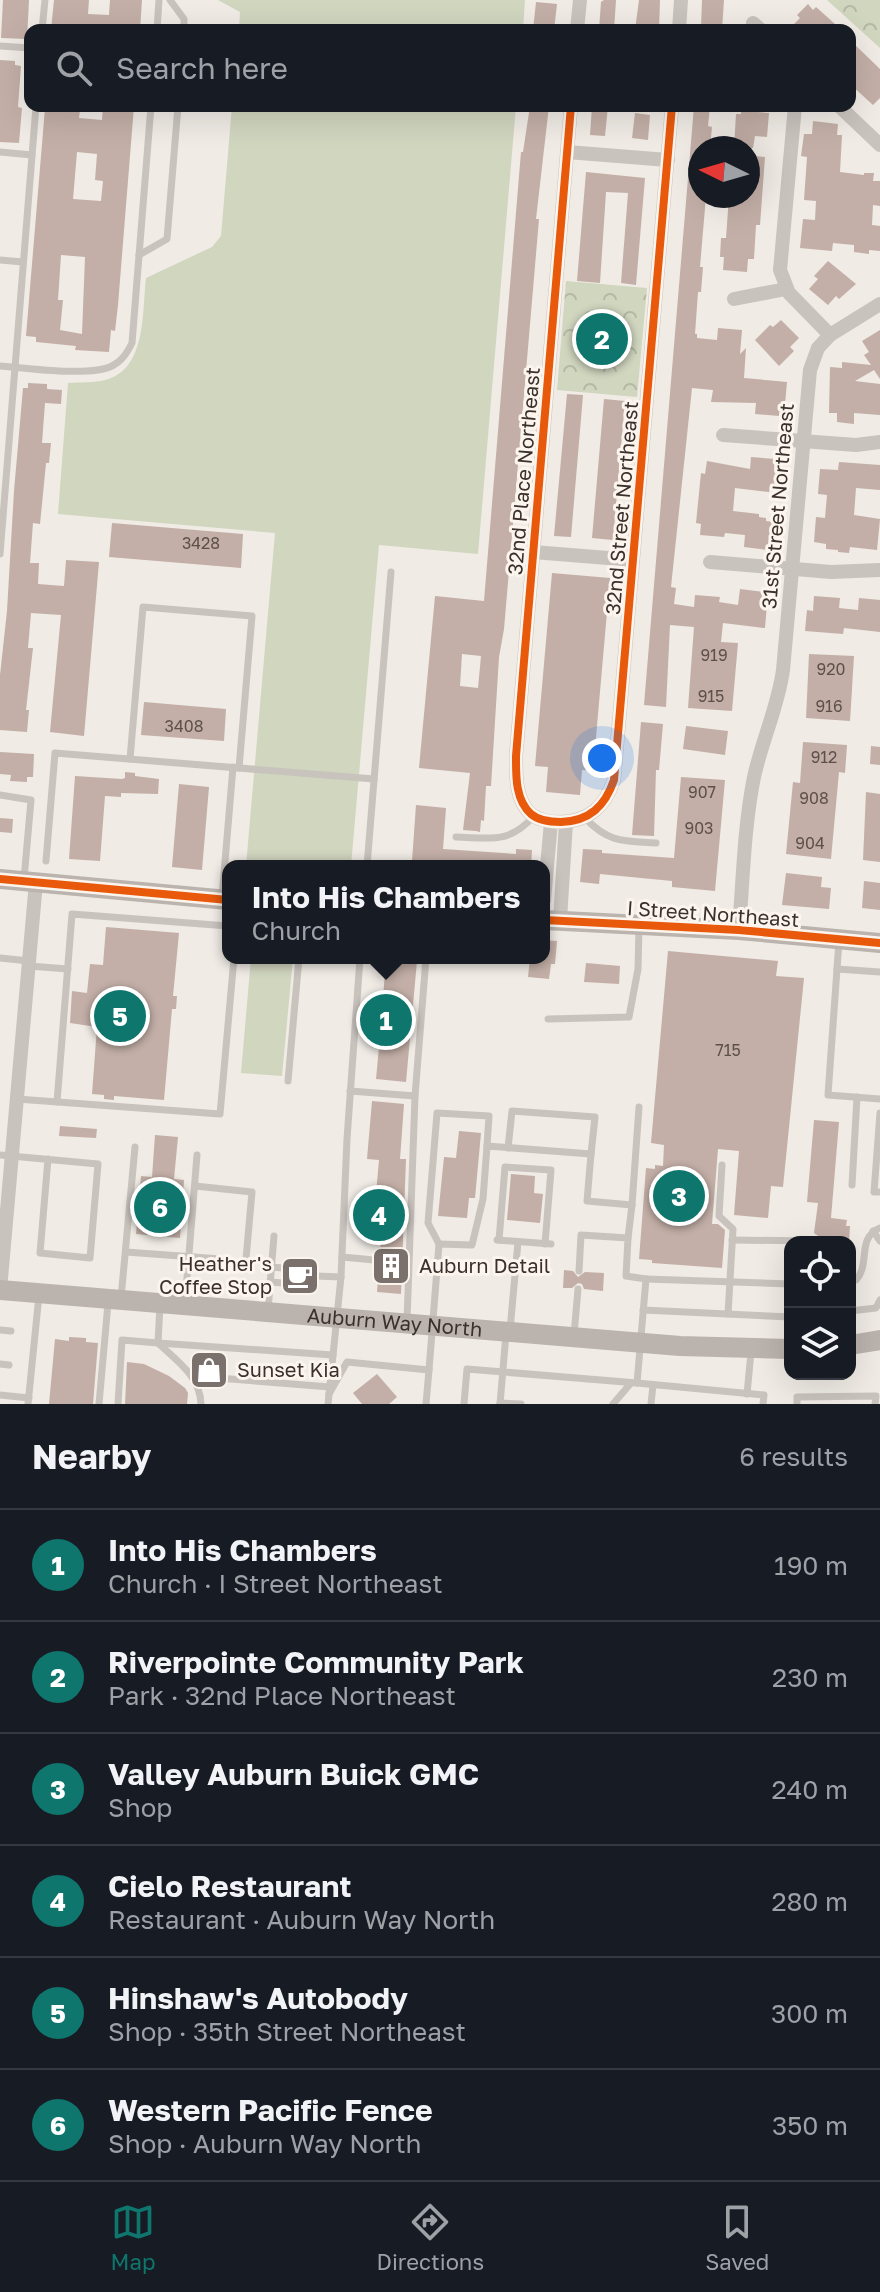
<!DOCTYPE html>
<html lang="en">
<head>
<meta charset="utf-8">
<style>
  body { margin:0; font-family:"Golos Text",sans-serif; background:#242831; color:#f1f3f6 }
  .controls { position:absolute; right:24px; bottom:24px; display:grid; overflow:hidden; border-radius:16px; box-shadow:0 8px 32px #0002 }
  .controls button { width:72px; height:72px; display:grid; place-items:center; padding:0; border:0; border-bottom:2px solid #363941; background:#171b24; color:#f1f3f6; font:40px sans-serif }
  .compass { position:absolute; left:688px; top:136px; width:72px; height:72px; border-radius:50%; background:#171b24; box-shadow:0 8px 32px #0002; rotate:275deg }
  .you { position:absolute; left:602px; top:758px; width:28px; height:28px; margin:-20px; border:6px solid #fff; border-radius:50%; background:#1a73e8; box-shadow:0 0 0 12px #1a73e833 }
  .badge { display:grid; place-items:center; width:52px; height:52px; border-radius:50%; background:#0f766e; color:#fff; font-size:26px; font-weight:700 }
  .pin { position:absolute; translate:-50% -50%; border:4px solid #fff; box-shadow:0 2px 8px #0006 }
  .popup { position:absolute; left:222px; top:860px; width:328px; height:104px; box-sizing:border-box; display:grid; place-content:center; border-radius:16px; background:#171b24; filter:drop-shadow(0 2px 6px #0005); font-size:26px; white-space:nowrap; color:#9ea1a6 }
  .popup b { font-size:30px; color:#f1f3f6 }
  .popup::after { content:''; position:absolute; left:50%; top:100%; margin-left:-16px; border:16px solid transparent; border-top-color:#171b24 }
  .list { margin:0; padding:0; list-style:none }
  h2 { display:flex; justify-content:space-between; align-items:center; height:104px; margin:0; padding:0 32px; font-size:34px }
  h2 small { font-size:26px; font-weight:400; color:#9ea1a6 }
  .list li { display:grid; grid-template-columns:52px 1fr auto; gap:24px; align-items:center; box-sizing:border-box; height:112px; padding:0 32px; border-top:2px solid #363941 }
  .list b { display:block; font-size:30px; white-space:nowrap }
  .list p { margin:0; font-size:26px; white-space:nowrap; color:#9ea1a6 }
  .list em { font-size:26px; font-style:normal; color:#9ea1a6 }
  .icon { flex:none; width:44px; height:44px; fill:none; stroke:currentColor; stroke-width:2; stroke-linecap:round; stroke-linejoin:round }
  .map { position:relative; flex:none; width:880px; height:1404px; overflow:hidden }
  .search { position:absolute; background:#171b24; box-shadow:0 8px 32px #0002; left:24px; right:24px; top:24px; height:88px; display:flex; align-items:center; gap:20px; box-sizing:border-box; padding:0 28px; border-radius:16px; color:#9ea1a6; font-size:30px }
  .sheet { height:776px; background:#171b24 }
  nav { display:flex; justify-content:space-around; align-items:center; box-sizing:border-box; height:112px; border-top:2px solid #363941; background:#171b24; font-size:22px; color:#9ea1a6 }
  nav a { display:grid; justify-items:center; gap:4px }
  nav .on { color:#0f766e }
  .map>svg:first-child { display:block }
</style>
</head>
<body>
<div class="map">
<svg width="880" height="1404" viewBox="0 0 880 1404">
  <defs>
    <pattern id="park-crowns" width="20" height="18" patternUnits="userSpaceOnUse" patternTransform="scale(2)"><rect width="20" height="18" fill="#d1d6bf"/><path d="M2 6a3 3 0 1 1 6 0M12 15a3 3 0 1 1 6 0" fill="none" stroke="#b4b8a4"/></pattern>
  </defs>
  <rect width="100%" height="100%" fill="#f0ebe5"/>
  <!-- green -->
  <g fill="#d1d6bf">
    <path d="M218,0H525L523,30H239L240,12Z"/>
    <path d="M232,106H516L478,554L379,545L351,866H246L275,533L58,514L68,383C80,382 94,383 105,380C147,370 142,311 146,278L212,247L221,236Z"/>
    <path d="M251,958H293L282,1076L241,1073Z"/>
  </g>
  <!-- park -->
  <g fill="url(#park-crowns)">
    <path d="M827,0H880V48Z"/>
    <path d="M566,281L647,288L637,397L557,390Z"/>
  </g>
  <!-- building -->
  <g fill="#c3afa7" fill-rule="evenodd">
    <path d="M3,0H29L27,39L1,38Z"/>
    <path d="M54,0H89L88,14L109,15L110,0H142L140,30L86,27L85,30H51Z"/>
    <path d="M604,0H616L614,30H599L601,2Z"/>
    <path d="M639,0H660L659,30H635Z"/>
    <path d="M702,0H724L722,29L701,28Z"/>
    <path d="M536,2L557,4L554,30H533Z"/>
    <path d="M808,4L813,10L816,7L835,24L829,30H788L800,18L797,15Z"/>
    <path d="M850,40L880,69V98L873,105L850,84Z"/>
    <path d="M0,60L15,61V65L21,66L18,107L22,108L19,143L0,142Z"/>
    <path d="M103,106H134L118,305L115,331L111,330L109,352L75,350L76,346L36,342V337L26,336L45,108L80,110L79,118L102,120ZM77,152L97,154L95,180L103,181L101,201L73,199ZM61,255L85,257L82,334L60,330L63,300H58Z"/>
    <path d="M530,106H549L536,219H539L504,629L499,657L491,786H486L484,821L481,820L480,832L476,831L463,830L470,773L419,768L435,596L484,601L521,152H523ZM462,654L481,656L478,688L460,686Z"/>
    <path d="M592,106H608L605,136L590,135Z"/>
    <path d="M694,106H710L708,126L712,127L710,148H700V196H706L700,267H703L701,292H698L695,334H697V338L717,340L718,328L742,330L740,354L746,348L744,378L787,382L785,404H780L779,416L755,414L756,403L711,402L713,390L692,388L671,587L676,588L674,604L694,607L695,595L720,597L719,602L738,605L740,589L764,592L763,604H767L765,628L723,623L721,642L738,643L732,711L688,708L694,627L670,625L666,707L644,705Z"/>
    <path d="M741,106L757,107V112L769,113L767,137L755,136L753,148H734L736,114H741Z"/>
    <path d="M635,113L650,115L648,140L632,138Z"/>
    <path d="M813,121L838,124L837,135H842L840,172L864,175V173H874L873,181H880V206L873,205L872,225L880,226V251L869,250V254L854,252V245L833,243L832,251L800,248L803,219L815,220L816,201L804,200L807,157L801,156L804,134H812Z"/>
    <path d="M748,155L765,157L760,225H756L754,259H748L747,272L723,270L724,257H720L721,238H726L729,196H748Z"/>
    <path d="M586,172L645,178L636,285L621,283L628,193L606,192L600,283L577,281Z"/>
    <path d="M828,261L856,284L839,299L836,296L828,305L809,289L818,279L814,276Z"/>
    <path d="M781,320L799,338L790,347L794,351L779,366L755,340L770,325L773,327Z"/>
    <path d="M880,330V379L874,370L855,381L880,384V415L854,413V424L837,422V413H829L830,367L842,368V362L871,365L864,355L869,352L862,341Z"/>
    <path d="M28,383L47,384V389L62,390L61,404L45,403L42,443H51L49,463H46L40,524L33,523L30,563H39L38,584L64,586L66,560L99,562L84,736L50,732L61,615L31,613L28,648H33L26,710H29L27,732L0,730V675L7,611L14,491L23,388H28Z"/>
    <path d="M567,394L583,395L571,537L554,536Z"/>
    <path d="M604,399L625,401L613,540L592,538Z"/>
    <path d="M751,457L775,459L774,471H779L777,487L770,486L769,492L735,488L733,511L759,514V517L766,518V521L774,522L769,550L744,547L745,535L725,533L724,537L700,535L701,524L696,523L701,473L705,474L707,461L750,469Z"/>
    <path d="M839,462L880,465V490L856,488L854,515L880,519L877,550L850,547L849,553L838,552V550L826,549V544L814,542L816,517L825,518L827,495L818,494L820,469L838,470Z"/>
    <path d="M112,523L243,534L241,568L109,557Z"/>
    <path d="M552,573L610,578L593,771L582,770L580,795L546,792L548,767L535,766Z"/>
    <path d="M814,596L840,598L839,608L858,610L859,598L880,600V632L844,628L843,634L805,631L807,610L813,611Z"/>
    <path d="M809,654L854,656L850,721L806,718Z"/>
    <path d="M144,702L226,709L224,741L141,735Z"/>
    <path d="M641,722L663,724L659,770H656L654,836L632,835Z"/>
    <path d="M686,726L728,731L725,755L683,749Z"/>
    <path d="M803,742L847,745L845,773L839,772L831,859L786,854L793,782L800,783Z"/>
    <path d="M871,746L880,747V765L870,764Z"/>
    <path d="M0,752L34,754L33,777H27V782L10,781L11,775L0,774Z"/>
    <path d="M125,772L135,773V776L159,779L158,794L121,793V797L105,796L100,861L69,859L75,776L122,779L125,778Z"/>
    <path d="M681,777L725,780L715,891L672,887V881L600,874L599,884L580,882L583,849L602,850V853L674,858Z"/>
    <path d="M179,784L209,787L202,870L172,867Z"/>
    <path d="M866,792L880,794V862L863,860Z"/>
    <path d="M416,805L446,808L443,849L516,854V849L532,850L531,866L418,865L419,861H412Z"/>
    <path d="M0,818L13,819L12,833L0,832Z"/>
    <path d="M786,873L822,877L821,887L831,888L829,909L782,905Z"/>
    <path d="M864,881L880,883V910L862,908Z"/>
    <path d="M106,927L179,933L173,996H177L176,1009H172L164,1100L114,1096V1100L104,1099V1095L92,1094L97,1027L70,1023L72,991L87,993L90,964L103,965Z"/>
    <path d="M544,940L557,941L555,964H551L549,979L528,977L530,958H544Z"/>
    <path d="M668,951L778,961L776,976L804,978L783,1187L771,1186L768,1218L734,1215L739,1151L718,1149L712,1224H718L725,1230L722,1268L652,1263V1260L639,1259L646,1168L655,1169V1165L663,1166L664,1145L651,1143Z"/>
    <path d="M386,958L417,961L406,1082L376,1079L381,1026H377L378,1012H382Z"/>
    <path d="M586,963L620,966L619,984L584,982Z"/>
    <path d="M372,1101L404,1104L400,1159H406L401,1294L377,1292L382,1228L373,1227L379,1160L367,1159Z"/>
    <path d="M814,1120L839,1122L831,1218L847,1220L846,1226H850L849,1242H820L821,1238L814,1233L818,1203L807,1202Z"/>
    <path d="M60,1126L97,1129L96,1138L59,1136Z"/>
    <path d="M459,1131L481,1133L475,1198H469L467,1218L438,1216L444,1157L456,1158Z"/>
    <path d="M155,1135L178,1137L174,1179L184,1180L180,1238L136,1234L141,1176L152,1177Z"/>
    <path d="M511,1174L535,1176L534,1193L543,1194L540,1223L507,1220Z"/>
    <path d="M564,1270L573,1271L578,1277L585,1272L604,1273L603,1291L584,1289L582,1284L578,1283L572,1288H563Z"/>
    <path d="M69,1337L86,1338V1342L98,1343L93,1404H49L55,1339L69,1341Z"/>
    <path d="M127,1362L144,1364L169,1376L185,1388L188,1393L187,1404H125Z"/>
    <path d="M377,1374L397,1397L389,1404H362L353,1393Z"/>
  </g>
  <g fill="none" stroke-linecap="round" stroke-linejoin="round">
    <!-- lane -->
    <g stroke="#c9c3be" stroke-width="7">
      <path d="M170,0L184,19V30"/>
      <path d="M42,30L45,0"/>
      <path d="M157,30L159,0"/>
      <path d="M0,46L30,48"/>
      <path d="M0,152L32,155"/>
      <path d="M139,255L167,239L178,106"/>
      <path d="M0,260L23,262"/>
      <path d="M0,366C26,368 90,377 112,366C122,361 127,353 132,343L151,106"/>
      <path d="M0,554L36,106"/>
      <path d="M130,759L143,607L252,616L239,768"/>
      <path d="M0,795L31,800L24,879"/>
      <path d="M585,818C609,843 623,841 656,843"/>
      <path d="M456,837C491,838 509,844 534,816"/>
      <path d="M46,861L55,753L374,779"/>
      <path d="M367,866L391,572"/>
      <path d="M222,897L233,767"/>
      <path d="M839,941L828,1095L880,1099"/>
      <path d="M0,958L29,961"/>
      <path d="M29,966L68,969"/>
      <path d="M837,969L880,972"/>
      <path d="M548,1019L629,1017L638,969L639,926"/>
      <path d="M288,1081L299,958"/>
      <path d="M350,1091L415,1096L426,958"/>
      <path d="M17,1099L220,1114L234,958"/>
      <path d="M57,1102L72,914L228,926"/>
      <path d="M880,1113L874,1192H880"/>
      <path d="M508,1148L512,1111L595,1117L591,1154"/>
      <path d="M0,1155L98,1164L90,1258L40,1253L48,1159"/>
      <path d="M722,1165L719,1216L733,1229L728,1314"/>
      <path d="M852,1185L857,1097"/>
      <path d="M195,1186L252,1192L245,1270"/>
      <path d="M873,1231L880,1241"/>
      <path d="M628,1238L632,1205"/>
      <path d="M497,1240L551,1244"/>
      <path d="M499,1240L505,1167L551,1170L545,1244"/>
      <path d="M732,1240L813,1241"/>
      <path d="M439,1244L428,1223L437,1113L489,1116L487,1146"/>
      <path d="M126,1252L221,1259"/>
      <path d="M342,1257L374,1260"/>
      <path d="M316,1276L341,1277"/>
      <path d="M646,1279L790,1284"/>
      <path d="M850,1280H856C871,1264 856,1238 880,1228"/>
      <path d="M270,1282L308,1285L316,1276L307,1270L271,1267"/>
      <path d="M121,1298L135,1147"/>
      <path d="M185,1303L197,1155"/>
      <path d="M268,1310L274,1236"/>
      <path d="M643,1310L790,1317"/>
      <path d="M850,1311L876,1308L880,1300"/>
      <path d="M407,1321L415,1096"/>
      <path d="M0,1330L11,1331"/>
      <path d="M510,1330L518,1242"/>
      <path d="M574,1335L578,1289"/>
      <path d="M0,1364L9,1365"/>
      <path d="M192,1376L330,1387"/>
      <path d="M637,1383L764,1395L763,1404"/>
      <path d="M329,1394L347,1362L429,1370L439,1244L472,1245L483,1199L487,1146L591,1154L587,1201L632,1205L639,1107"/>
      <path d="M747,1394L751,1352"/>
      <path d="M0,1395L29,1398"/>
      <path d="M500,1403L521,1404"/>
      <path d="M28,1404L39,1295"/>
      <path d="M99,1404L108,1303"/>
      <path d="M118,1404L122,1340L158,1343L160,1305"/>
      <path d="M201,1404C200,1376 177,1361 158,1343L333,1355"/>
      <path d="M328,1404L341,1277L347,1139L360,958"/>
      <path d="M426,1404L429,1370"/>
      <path d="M464,1404L467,1369L637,1383L646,1279L626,1276L628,1238L581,1235L579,1271"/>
      <path d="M500,1404L506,1334"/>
      <path d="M613,1404L631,1383"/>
      <path d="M651,1404L653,1385"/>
      <path d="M797,1404V1397L876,1396L875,1404"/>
    </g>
    <!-- street -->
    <g stroke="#c9c3be" stroke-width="14">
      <path d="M753,23L761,30"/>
      <path d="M577,30L580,0"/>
      <path d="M679,30L681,0"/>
      <path d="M571,106L516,756C516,775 515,800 531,814C539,821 551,822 561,822C590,821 605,806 614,780L672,106"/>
      <path d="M839,106L880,145"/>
      <path d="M567,152L668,160"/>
      <path d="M734,299L786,289"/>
      <path d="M830,335L880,304"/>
      <path d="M723,435L856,445L880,442"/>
      <path d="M533,552L633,560"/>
      <path d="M710,562L831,572L880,570"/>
      <path d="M544,900L551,822"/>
      <path d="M560,920L566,822"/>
      <path d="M739,930C743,879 744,827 754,777C762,740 778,707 783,670L810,370L818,348L830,335L789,293L780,270L795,106"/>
      <path d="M0,1290L36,882"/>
    </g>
    <!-- secondary -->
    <g stroke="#bab3ae" stroke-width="20">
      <path d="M0,879L228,900"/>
      <path d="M544,920L739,930L880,943"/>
      <path id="s1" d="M0,1290L680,1346L790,1349"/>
      <path d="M850,1345L880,1340"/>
    </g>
    <!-- cycleway casing -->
    <g stroke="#fbf5ee" stroke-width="13">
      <g id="cycleway">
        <path d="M571,106L516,756C516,775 515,800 531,814C539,821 551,822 561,822C590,821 605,806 614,780L672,106"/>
        <path d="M0,879L228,900"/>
        <path d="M544,920L739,930L880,943"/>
      </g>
    </g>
    <!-- cycleway -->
    <use href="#cycleway" stroke="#e8590c" stroke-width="8"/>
  </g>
  <!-- icons -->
  <defs>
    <g id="building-square" transform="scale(2)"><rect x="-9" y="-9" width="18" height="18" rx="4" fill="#7a716c" stroke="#fbf5ee"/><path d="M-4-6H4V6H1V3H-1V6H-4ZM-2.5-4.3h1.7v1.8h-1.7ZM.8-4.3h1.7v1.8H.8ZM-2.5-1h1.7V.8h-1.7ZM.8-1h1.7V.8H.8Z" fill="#fff"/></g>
    <g id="cafe-square" transform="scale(2)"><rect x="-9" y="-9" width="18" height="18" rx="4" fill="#7a716c" stroke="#fbf5ee"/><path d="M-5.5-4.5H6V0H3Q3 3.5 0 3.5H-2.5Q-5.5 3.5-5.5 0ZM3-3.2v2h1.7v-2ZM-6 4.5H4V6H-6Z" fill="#fff"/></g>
    <g id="shop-square" transform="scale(2)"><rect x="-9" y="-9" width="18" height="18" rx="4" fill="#7a716c" stroke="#fbf5ee"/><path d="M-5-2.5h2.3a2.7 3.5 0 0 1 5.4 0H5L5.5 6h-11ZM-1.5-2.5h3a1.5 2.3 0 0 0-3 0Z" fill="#fff"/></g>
  </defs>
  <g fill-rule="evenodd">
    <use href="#building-square" x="391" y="1266"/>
    <use href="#cafe-square" x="300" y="1276"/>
    <use href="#shop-square" x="209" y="1370"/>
  </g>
  <g text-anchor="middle" stroke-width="6" stroke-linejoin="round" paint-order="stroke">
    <!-- number labels -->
    <g font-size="16" fill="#5d504a">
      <text x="201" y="549">3428</text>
      <text x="714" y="661">919</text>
      <text x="831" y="675">920</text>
      <text x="711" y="702">915</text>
      <text x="829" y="712">916</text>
      <text x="184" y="732">3408</text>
      <text x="824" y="763">912</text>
      <text x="702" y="798">907</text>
      <text x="814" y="804">908</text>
      <text x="699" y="834">903</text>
      <text x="810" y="849">904</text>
      <text x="728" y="1056">715</text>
    </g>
    <!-- street labels -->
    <g font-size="20" fill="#3b302b" stroke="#fbf5ee">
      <text transform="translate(524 471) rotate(-85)" y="7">32nd Place Northeast</text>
      <text transform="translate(778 506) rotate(-85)" y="7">31st Street Northeast</text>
      <text transform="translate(622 508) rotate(-85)" y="7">32nd Street Northeast</text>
      <text transform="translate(713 914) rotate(4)" y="7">I Street Northeast</text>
      <text dy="7" stroke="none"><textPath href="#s1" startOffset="396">Auburn Way North</textPath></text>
    </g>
    <!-- poi labels -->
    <g font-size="20" fill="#3b302b" stroke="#fbf5ee" text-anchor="start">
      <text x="272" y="1271" text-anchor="end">Heather's<tspan x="272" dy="23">Coffee Stop</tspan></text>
      <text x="419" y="1273">Auburn Detail</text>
      <text x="237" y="1377">Sunset Kia</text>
    </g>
  </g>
</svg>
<div class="controls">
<button><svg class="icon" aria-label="locate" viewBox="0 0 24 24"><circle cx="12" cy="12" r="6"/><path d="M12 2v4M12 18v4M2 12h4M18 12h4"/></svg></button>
<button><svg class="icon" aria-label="layers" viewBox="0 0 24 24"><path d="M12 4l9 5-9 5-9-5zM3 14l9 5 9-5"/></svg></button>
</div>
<svg class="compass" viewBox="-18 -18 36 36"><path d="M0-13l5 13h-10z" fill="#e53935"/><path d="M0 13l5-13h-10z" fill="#9ea1a6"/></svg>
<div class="you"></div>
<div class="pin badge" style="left:386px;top:1020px">1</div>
<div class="popup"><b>Into His Chambers</b>Church</div>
<div class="pin badge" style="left:602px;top:339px">2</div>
<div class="pin badge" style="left:679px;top:1196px">3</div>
<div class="pin badge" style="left:379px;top:1215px">4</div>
<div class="pin badge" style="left:120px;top:1016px">5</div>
<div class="pin badge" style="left:160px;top:1207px">6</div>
<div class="search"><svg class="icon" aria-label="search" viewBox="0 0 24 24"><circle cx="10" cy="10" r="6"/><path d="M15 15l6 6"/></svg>Search here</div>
</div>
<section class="sheet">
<h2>Nearby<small>6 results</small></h2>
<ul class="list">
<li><span class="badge">1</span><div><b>Into His Chambers</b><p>Church · I Street Northeast</p></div><em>190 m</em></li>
<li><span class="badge">2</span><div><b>Riverpointe Community Park</b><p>Park · 32nd Place Northeast</p></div><em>230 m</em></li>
<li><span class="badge">3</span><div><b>Valley Auburn Buick GMC</b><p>Shop</p></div><em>240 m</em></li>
<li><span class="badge">4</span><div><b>Cielo Restaurant</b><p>Restaurant · Auburn Way North</p></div><em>280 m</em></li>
<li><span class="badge">5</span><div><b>Hinshaw's Autobody</b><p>Shop · 35th Street Northeast</p></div><em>300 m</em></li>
<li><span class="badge">6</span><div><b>Western Pacific Fence</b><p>Shop · Auburn Way North</p></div><em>350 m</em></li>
</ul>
</section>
<nav>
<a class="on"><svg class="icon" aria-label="map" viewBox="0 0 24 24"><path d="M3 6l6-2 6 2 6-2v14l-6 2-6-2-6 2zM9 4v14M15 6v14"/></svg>Map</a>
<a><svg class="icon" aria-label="directions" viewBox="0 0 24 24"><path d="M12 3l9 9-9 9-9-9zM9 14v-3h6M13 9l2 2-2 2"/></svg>Directions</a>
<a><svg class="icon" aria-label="saved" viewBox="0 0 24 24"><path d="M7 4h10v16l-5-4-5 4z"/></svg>Saved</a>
</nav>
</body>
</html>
